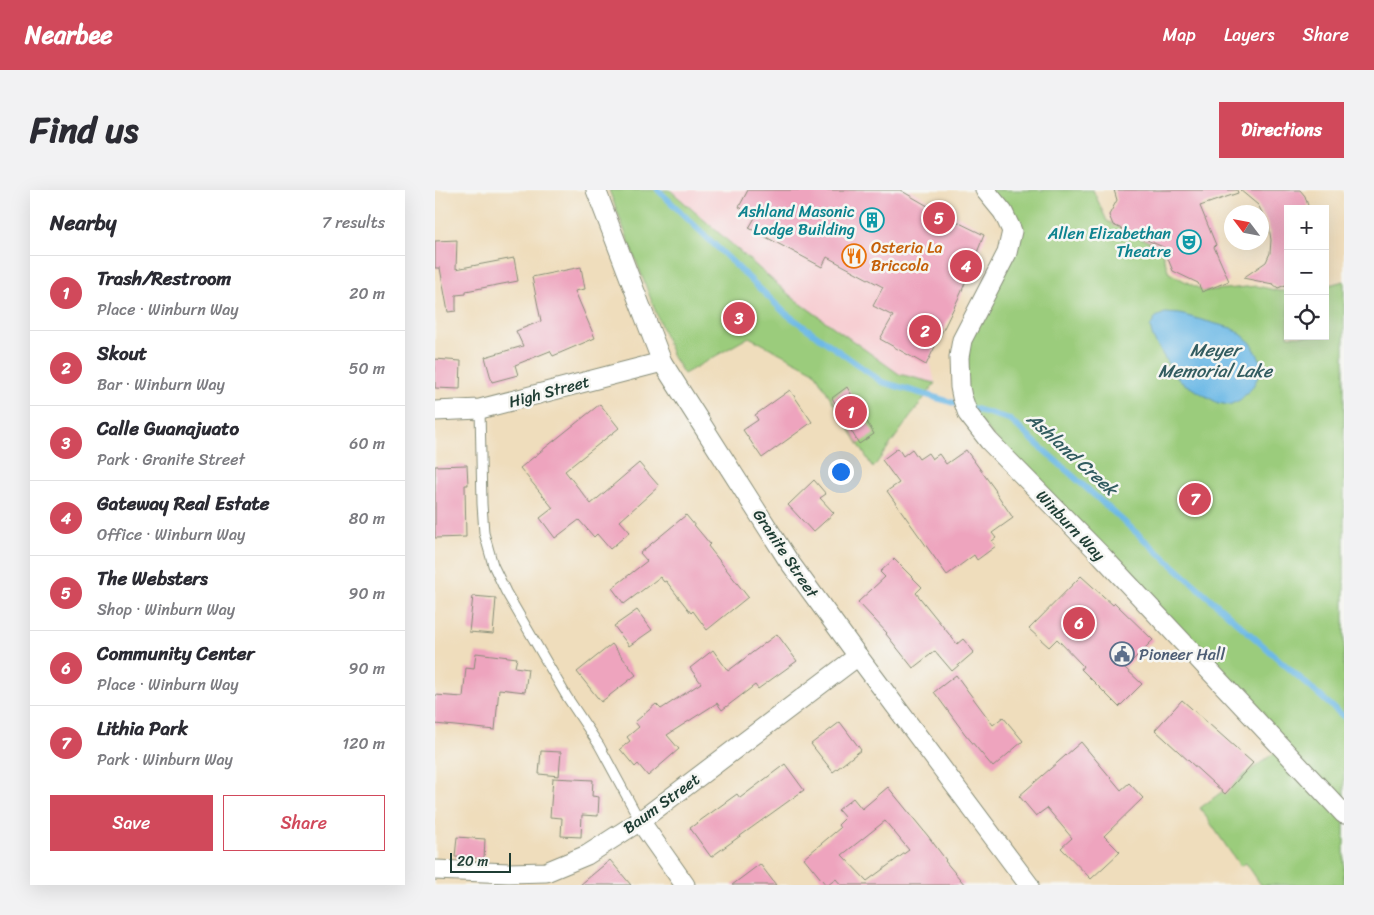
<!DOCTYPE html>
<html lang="en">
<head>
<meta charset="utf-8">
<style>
  body { margin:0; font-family:Sriracha,sans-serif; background:#f2f2f3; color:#2b2b33 }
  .controls { position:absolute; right:15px; top:15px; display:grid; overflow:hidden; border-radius:0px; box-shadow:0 5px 20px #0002 }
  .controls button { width:45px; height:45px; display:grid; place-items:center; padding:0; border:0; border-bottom:1px solid #e1e1e2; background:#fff; color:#2b2b33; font:25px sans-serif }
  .compass { position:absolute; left:789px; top:15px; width:45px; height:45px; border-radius:50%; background:#fff; box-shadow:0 5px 20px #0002; rotate:302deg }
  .scale { position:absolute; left:15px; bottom:12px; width:61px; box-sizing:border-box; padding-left:5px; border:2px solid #1f3d34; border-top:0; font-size:14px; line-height:18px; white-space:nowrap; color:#1f3d34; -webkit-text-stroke:4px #f6f6f2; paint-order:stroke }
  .you { position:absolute; left:405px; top:281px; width:18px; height:18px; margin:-12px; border:4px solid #fff; border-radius:50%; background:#1a73e8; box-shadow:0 0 0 8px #1a73e833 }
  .badge { display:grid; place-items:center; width:32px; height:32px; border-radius:50%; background:#d1495b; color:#fff; font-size:16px; font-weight:700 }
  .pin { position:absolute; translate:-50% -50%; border:2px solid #fff; box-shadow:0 1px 5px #0006 }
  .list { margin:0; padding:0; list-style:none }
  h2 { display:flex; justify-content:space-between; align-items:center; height:65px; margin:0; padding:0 20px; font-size:21px }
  h2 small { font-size:16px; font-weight:400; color:#7c7c81 }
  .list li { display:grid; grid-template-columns:32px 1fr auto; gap:15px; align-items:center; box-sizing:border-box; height:75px; padding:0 20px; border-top:1px solid #e1e1e2 }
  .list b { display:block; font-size:19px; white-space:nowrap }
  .list p { margin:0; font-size:16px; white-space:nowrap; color:#7c7c81 }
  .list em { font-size:16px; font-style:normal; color:#7c7c81 }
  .actions { display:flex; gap:10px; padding:15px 20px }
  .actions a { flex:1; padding:11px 0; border:1px solid #d1495b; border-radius:0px; text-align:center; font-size:18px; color:#d1495b }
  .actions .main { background:#d1495b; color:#fff }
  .icon { flex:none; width:28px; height:28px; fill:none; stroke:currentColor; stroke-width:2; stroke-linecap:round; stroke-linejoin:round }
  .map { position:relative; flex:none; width:909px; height:695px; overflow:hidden; border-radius:0px }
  header { display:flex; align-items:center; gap:30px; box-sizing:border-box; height:70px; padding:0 25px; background:#d1495b; color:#fff }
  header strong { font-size:24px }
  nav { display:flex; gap:28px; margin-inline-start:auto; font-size:18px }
  .intro { display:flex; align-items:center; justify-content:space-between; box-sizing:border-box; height:120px; padding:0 30px }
  h1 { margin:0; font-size:35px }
  .button { padding:12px 22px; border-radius:0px; background:#d1495b; color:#fff; font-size:18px; font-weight:700 }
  main { display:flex; gap:30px; padding:0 30px }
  aside { flex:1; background:#fff; border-radius:0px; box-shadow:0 5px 20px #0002 }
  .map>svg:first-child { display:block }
</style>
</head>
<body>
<header>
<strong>Nearbee</strong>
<nav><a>Map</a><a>Layers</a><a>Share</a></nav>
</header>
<div class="intro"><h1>Find us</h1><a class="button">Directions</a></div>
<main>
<aside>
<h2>Nearby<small>7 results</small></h2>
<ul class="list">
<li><span class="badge">1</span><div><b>Trash/Restroom</b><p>Place · Winburn Way</p></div><em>20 m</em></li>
<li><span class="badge">2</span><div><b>Skout</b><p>Bar · Winburn Way</p></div><em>50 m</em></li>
<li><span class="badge">3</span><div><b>Calle Guanajuato</b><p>Park · Granite Street</p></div><em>60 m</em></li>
<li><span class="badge">4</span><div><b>Gateway Real Estate</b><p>Office · Winburn Way</p></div><em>80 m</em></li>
<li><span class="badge">5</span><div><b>The Websters</b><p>Shop · Winburn Way</p></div><em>90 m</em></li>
<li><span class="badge">6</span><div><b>Community Center</b><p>Place · Winburn Way</p></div><em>90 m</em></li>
<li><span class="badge">7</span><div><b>Lithia Park</b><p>Park · Winburn Way</p></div><em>120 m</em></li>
</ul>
<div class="actions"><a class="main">Save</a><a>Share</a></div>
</aside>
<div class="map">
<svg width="909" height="695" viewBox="0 0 909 695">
  <rect width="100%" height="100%" fill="#f6f6f2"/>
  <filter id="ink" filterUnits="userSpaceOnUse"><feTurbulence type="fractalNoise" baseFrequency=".02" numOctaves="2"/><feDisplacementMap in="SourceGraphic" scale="10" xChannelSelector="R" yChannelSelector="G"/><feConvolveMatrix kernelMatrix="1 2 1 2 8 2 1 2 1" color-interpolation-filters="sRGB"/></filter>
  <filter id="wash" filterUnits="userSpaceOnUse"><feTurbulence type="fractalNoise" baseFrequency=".0096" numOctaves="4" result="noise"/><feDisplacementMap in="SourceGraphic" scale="20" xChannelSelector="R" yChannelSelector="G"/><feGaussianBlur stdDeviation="1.12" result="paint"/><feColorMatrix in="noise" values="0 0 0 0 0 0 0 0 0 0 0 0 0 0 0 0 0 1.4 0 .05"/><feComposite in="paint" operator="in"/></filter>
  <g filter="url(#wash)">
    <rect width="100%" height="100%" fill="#efddbc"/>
    <!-- built -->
    <path fill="#f7cfd3" d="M235,0H476L553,42L528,101L495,171L500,193L464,184L358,108Z"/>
    <!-- green -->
    <g fill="#9bcc7b" stroke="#5d8458">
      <path d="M174,0H235L358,108L464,184L500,193L438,278L379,181L314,147L249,184L238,167Z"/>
      <path d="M556,0H658L672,31L725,57L734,83L769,101L822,96L844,101H853V146H890V96L909,91V695H826L811,673L805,676L765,618L847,557L530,215L535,133L576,50Z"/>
    </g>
    <!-- water -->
    <path fill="#6db9e6" stroke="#467b8d" d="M730,123L745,124L796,138L807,145L816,153L825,169L827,180L817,198L805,210L794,215L783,213L746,192L736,179L718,148L715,137L721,127Z"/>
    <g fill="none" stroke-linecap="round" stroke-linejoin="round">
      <!-- stream -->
      <path stroke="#6db9e6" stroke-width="6" d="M223,0L350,123L447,192L574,229L798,429L909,527"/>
    </g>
    <g id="blocks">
      <!-- building -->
      <g fill="#eea4be" fill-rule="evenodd">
        <path d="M313,0H465L512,27L549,45L526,103L491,175L445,149L458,126L438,116L448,97L392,67L387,77L314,38L321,26L304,17Z"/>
        <path d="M679,0H802L803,3L765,16L781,55L779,57L794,91L767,102L763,93L738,81L728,57L678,35L674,25L682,10Z"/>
        <path d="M805,0H865L870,6L874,19H853V94L843,98L838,94L808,88L831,72L835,63L836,50L834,37L829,26L823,15Z"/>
        <path d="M22,50L21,79L79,68L83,91L31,101V104L21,105V121L13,122L5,78H0V51Z"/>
        <path d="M146,77L150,99L140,101L160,148L118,166L115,161L80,175L83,185L57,192L50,167L88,156L81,141L106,131L97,87Z"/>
        <path d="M0,169L26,171L25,199L0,198Z"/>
        <path d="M412,197L439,244L424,254L397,208Z"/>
        <path d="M355,200L377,232L327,268L308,240L323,230L320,225Z"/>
        <path d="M165,214L184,238L130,281L156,314L204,273L224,296L185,331L195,342L175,359L162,344L159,347L144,330L120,348L105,328L118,318L85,278Z"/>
        <path d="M463,258L468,266L477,259L484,269L493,263L497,269L504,264L511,274L531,260L561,301H560L578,328L557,343L561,348L557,351L561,356L542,370L539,365L512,385L452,301L464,293L447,270Z"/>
        <path d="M32,275L33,295H30L31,347L0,348V276Z"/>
        <path d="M379,290L391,304L385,308L399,323L378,342L353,315Z"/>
        <path d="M251,325L275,354L273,356L313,407L272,440L258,421L256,423L231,391L229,392L225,387L189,414L177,398L212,371L205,363Z"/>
        <path d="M459,369L487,397L481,403L522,454L528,449L539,462L517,481L500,461L478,478L451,444L452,443L423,412L450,387L445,382Z"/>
        <path d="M646,386L678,415L680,413L718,450L690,478L707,494L684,517L646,479L648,476L622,449L614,457L594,439Z"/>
        <path d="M38,406L61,408L58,444L34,442Z"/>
        <path d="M202,420L217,440L194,456L179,436Z"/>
        <path d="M342,444L362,471L323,499L320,495L287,520L282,513L232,545L244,559L213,586L203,574L200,577L185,559L195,551L192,547L204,537L200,532L221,514L226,519L266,493L255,478L278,460L293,481Z"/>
        <path d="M177,454L201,485L166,512L142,482Z"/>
        <path d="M41,463L82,468L80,477L93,479L90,502L64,499L60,540L0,534V505L28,507L31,478L39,479Z"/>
        <path d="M521,485L558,535L568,527L588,551L558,577L530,544L499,502Z"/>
        <path d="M747,510L818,573L790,604L720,540Z"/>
        <path d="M405,532L426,560L398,582L376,554Z"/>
        <path d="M646,552L686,600L694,593L708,608L669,646L685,662L656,689L626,658L637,648L612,618L601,626L584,606Z"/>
        <path d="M106,561L126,562L124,586L104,584Z"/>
        <path d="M350,574L369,600L276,667L255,638L302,604L305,608Z"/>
        <path d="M118,588L158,590L157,606L164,607L163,626L147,625L146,647L126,646L127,628L115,627Z"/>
        <path d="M453,597L493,646L511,670L510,671L530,695H406L401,689L393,695H391L369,668L405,638L403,635L410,628L403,620L418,608L427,619ZM450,631L474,660L432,691L407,665Z"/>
        <path d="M22,647L50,649L49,669L20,667Z"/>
        <path d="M175,670L196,695H145Z"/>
        <path d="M325,674L341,695H297Z"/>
      </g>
    </g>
  </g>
  <g filter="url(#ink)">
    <use href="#blocks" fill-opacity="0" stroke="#878d78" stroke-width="1"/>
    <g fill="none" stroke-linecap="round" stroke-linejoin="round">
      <!-- lane casing -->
      <g stroke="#878d78" stroke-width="11">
        <path id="lane" d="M45,219L47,314L49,343L58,375L71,402L132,507L164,555L205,631"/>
      </g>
      <!-- street casing -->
      <g stroke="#878d78" stroke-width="21">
        <g id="street">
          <path d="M161,0L227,172L353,370L423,466L594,695"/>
          <path d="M550,0L568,22L577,41L572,63L527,150L524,167L525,197L527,207L533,224L554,251L667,366L909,624"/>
          <path d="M0,221L45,219L227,172"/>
          <path d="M205,631L250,695"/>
          <path d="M0,680L74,683L111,682L152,665L205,631L423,466"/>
        </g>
      </g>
      <!-- lane -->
      <use href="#lane" stroke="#fff" stroke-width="9"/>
      <!-- street -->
      <use href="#street" stroke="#fff" stroke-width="19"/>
    </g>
  </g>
  <!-- icons -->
  <defs>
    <g id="building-ring" transform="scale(1.25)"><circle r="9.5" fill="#f6f6f2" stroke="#0f9aa8" stroke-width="1.5"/><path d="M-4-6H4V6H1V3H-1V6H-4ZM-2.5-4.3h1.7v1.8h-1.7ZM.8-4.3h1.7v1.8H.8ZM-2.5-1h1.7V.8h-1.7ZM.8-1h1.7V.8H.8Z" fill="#0f9aa8"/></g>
    <g id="theatre-ring" transform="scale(1.25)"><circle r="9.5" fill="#f6f6f2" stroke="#0f9aa8" stroke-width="1.5"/><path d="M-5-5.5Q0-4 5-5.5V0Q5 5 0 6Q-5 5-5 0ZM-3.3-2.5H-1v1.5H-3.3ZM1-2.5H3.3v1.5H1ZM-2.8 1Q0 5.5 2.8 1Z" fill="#0f9aa8"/></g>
    <g id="restaurant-ring" transform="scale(1.25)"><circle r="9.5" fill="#f6f6f2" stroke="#e8710a" stroke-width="1.5"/><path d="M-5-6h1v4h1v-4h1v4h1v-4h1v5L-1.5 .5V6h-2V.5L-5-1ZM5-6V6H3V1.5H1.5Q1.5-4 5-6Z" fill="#e8710a"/></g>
    <g id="civic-ring" transform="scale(1.25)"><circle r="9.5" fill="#f6f6f2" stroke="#5c6f8a" stroke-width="1.5"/><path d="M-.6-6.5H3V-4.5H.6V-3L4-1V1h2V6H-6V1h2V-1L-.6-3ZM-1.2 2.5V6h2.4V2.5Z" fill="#5c6f8a"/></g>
  </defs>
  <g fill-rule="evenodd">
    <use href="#building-ring" x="437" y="30"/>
    <use href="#theatre-ring" x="754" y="52"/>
    <use href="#restaurant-ring" x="419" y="66"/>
    <use href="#civic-ring" x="687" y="464"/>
  </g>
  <g text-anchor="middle" stroke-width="5" stroke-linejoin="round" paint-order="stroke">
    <!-- culture labels -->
    <g font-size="16" fill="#0d838f" stroke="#f6f6f2" text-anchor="end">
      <text x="420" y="27">Ashland Masonic<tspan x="420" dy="18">Lodge Building</tspan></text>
      <text x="736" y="49">Allen Elizabethan<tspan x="736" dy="18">Theatre</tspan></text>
    </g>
    <!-- food labels -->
    <g font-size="16" fill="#c56008" stroke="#f6f6f2" text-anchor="start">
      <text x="436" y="63">Osteria La<tspan x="436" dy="18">Briccola</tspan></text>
    </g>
    <!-- street labels -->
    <g font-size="16" fill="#1f3d34" stroke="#f6f6f2">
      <text transform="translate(114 201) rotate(-15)" y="6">High Street</text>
      <text transform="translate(636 335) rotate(46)" y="6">Winburn Way</text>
      <text transform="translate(351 363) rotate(56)" y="6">Granite Street</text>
      <text transform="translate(226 613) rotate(-36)" y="6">Baum Street</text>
    </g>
    <!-- service labels -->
    <g font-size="16" fill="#4e5e75" stroke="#f6f6f2" text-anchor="start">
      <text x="704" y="470">Pioneer Hall</text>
    </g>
    <!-- water labels -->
    <g font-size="18" font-style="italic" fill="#325c60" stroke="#f6f6f2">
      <text x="780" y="166">Meyer<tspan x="780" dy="21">Memorial Lake</tspan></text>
      <text transform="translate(637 264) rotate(42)" y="6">Ashland Creek</text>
    </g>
  </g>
</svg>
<div class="controls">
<button>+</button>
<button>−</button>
<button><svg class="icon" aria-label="locate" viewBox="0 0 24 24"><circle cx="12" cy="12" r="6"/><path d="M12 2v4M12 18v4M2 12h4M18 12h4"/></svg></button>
</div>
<svg class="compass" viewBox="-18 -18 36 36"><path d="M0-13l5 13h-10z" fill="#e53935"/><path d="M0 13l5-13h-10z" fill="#7c7c81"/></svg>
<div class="scale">20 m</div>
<div class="you"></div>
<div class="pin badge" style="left:416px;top:222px">1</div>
<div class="pin badge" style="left:490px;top:141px">2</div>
<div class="pin badge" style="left:304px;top:128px">3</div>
<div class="pin badge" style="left:531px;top:76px">4</div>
<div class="pin badge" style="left:504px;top:28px">5</div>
<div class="pin badge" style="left:644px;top:433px">6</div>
<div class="pin badge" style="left:760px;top:309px">7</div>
</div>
</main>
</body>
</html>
